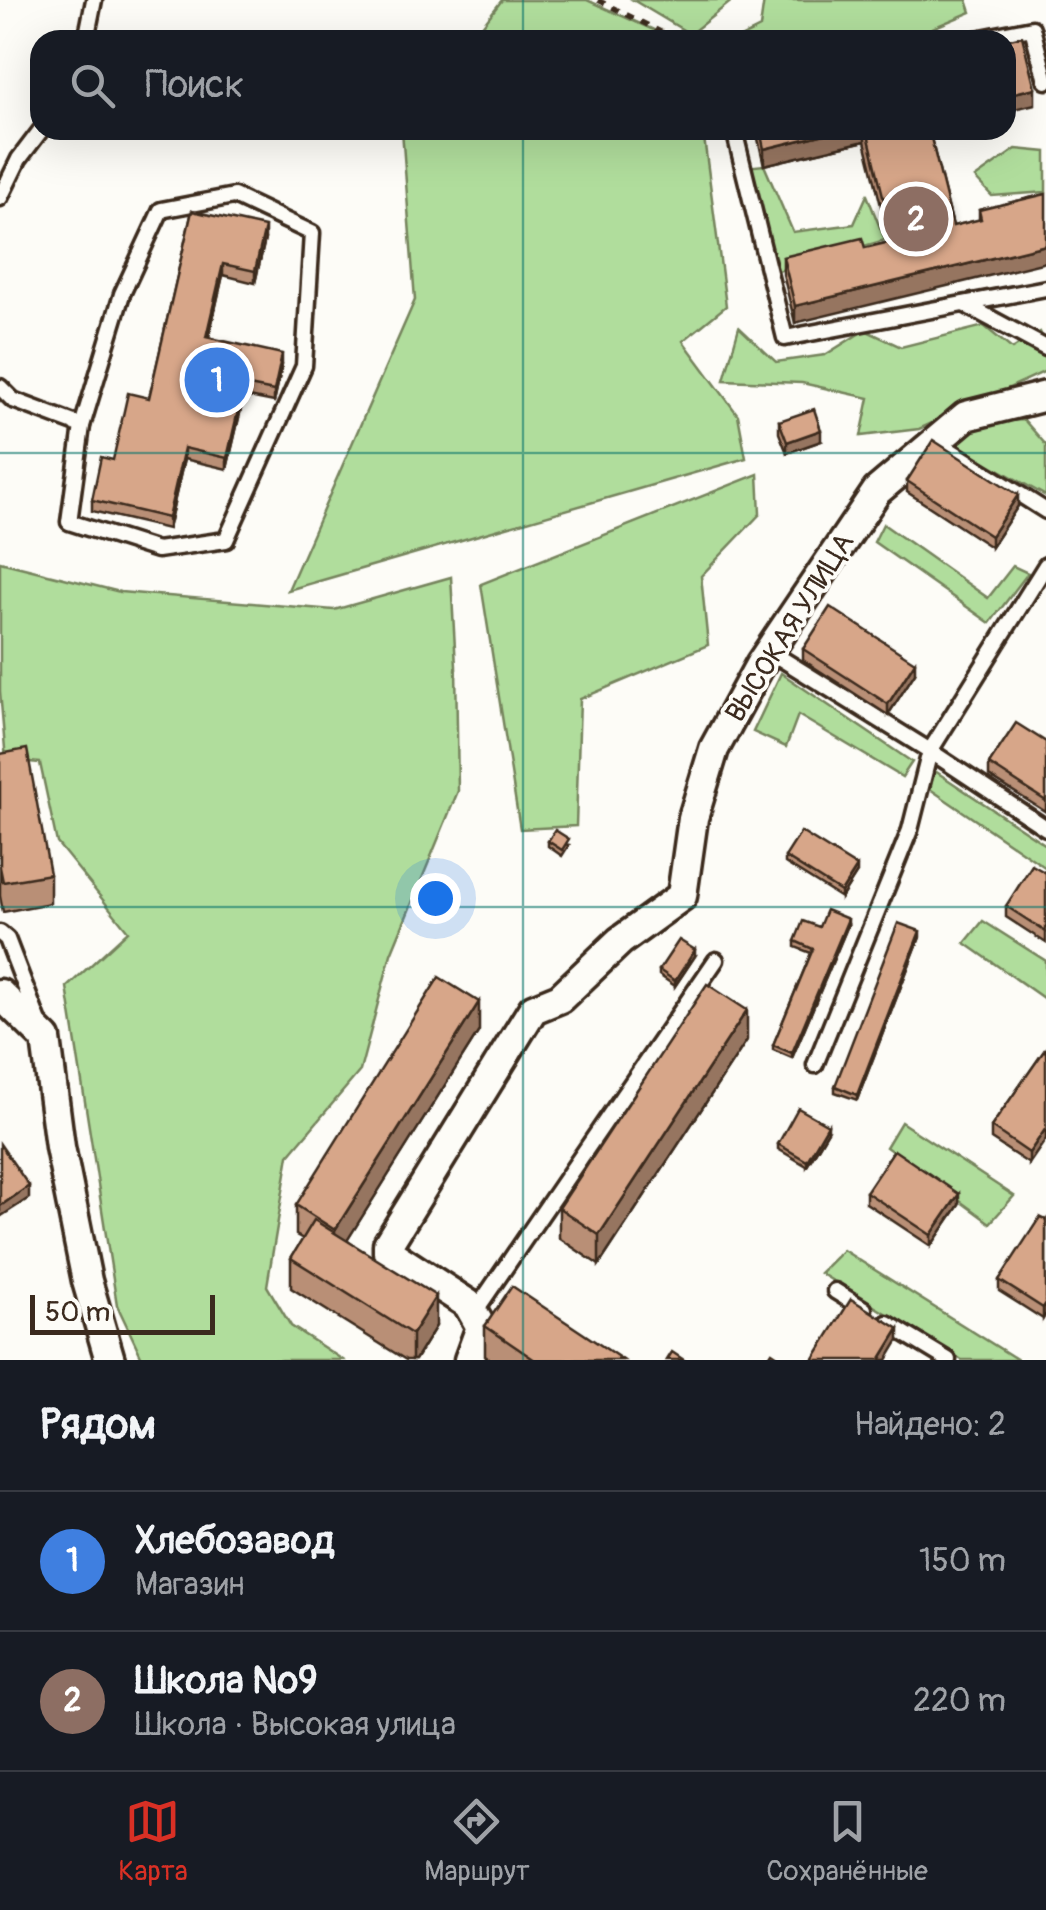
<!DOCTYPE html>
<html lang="ru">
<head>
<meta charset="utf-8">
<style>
  body { margin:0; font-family:Pangolin,sans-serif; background:#242831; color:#f1f3f6 }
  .scale { position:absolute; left:30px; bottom:25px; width:185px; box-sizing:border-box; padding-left:10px; border:5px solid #3b2a1e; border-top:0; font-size:28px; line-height:35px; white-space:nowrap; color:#3b2a1e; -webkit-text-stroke:8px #fdfcf7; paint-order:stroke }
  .you { position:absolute; left:435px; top:898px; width:35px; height:35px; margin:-25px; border:8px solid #fff; border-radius:50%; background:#1a73e8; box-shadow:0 0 0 15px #1a73e833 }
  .badge { display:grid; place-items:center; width:65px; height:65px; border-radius:50%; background:#d93025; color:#fff; font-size:32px; font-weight:700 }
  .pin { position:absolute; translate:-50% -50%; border:5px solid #fff; box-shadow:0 2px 10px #0006 }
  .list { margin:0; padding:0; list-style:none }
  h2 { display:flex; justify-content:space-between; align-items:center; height:130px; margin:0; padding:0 40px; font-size:42px }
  h2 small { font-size:32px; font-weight:400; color:#9ea1a6 }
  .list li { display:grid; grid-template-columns:65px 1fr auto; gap:30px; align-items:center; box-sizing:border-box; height:140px; padding:0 40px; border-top:2px solid #363941 }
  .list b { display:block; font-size:38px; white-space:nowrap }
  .list p { margin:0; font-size:32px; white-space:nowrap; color:#9ea1a6 }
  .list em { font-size:32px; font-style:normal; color:#9ea1a6 }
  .icon { flex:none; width:55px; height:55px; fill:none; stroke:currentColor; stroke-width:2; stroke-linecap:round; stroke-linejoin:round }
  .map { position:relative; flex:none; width:1046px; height:1360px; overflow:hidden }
  .search { position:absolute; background:#171b24; box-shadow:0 10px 40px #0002; left:30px; right:30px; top:30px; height:110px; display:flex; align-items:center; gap:25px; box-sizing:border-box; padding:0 35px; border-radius:30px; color:#9ea1a6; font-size:38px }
  .sheet { height:410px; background:#171b24 }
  nav { display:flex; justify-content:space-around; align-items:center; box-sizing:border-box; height:140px; border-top:2px solid #363941; background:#171b24; font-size:28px; color:#9ea1a6 }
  nav a { display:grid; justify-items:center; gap:5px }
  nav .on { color:#d93025 }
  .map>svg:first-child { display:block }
</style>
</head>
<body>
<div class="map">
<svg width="1046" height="1360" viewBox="0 0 1046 1360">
  <rect width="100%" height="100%" fill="#fdfcf7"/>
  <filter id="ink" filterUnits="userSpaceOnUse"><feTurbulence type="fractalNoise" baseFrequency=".01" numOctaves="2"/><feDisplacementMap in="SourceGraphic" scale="20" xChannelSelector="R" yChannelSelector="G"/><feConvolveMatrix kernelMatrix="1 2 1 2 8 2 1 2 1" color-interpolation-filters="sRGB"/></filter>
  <g filter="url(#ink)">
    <!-- green -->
    <g fill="#b0dd9c" stroke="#76845d" stroke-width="2.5">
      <path d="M502,0H587L676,40H471Z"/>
      <path d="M633,0H733L690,34Z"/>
      <path d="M764,0H967L971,12L904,40H736L760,28Z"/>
      <path d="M402,130H703L726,306L683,341L738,415L746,458L288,590L415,300Z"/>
      <path d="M1016,149L1046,152V192L992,196L975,178Z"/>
      <path d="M764,165L793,232L854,224L867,195L885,240L778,271L745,167Z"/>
      <path d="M984,326L1012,349L1040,332L1046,345V371L919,429L861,436L869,398L802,383L724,380L739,327L776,362L825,355L865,330L901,347Z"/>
      <path d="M1024,420L1046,445V496L954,444L975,423Z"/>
      <path d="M758,474L760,514L701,576L708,645L580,699L576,826L520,829L481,584Z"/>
      <path d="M883,524L988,598L1013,566L1028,573L990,623L874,542Z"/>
      <path d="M0,562L120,592L334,610L451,577L456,666L458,791L391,954L360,1071L289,1155L267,1286L291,1326L343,1360H143L117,1305L67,987L128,931L57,843L40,763L6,760L0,691Z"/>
      <path d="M781,673L912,762L902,777L798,715L786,747L753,732Z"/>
      <path d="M935,771L1046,845V868L930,789Z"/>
      <path d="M983,921L1046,961V1000L965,943Z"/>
      <path d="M901,1122L1014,1196L990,1223L886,1147Z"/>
      <path d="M843,1250L1018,1360H962L820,1273Z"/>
    </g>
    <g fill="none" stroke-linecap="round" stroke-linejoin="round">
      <!-- service casing -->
      <g stroke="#3b2a1e" stroke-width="21">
        <g id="service">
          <path d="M86,40L94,0"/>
          <path d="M971,40L1032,28L1046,81"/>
          <path d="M734,130L785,338L1046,288"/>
          <path d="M234,196L312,233L304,366L226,540L157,550L69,522L82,426L122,294L161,210Z"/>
          <path d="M0,198L19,159L41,130"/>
          <path d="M964,304L1046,348"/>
          <path d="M0,387L13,400L82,426"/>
          <path d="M945,447L1046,511"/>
          <path d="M769,651L930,751L1046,828"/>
          <path d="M0,933L7,939L40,1025"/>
          <path d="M815,1065L910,830L930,751L1046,565"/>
          <path d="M835,1291L864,1309"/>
          <path d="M474,1313L716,960"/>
          <path d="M887,1323L948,1360"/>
        </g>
      </g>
      <!-- minor casing -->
      <g stroke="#3b2a1e" stroke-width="35">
        <g id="minor">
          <path d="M0,994L46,1039L60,1147L87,1281L110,1360"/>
          <path d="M469,1360L481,1327L468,1304L388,1252V1244L533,1009L560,998L620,941L682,896L693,818L714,749L761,663L877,491L966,416L1046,396"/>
        </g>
      </g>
      <!-- path -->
      <path stroke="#3b2a1e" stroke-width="5" stroke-dasharray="8 8" stroke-linecap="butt" d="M598,0L677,40"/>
      <!-- service -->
      <use href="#service" stroke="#fdfcf7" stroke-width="14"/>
      <!-- minor -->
      <use href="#minor" stroke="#fdfcf7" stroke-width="28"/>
    </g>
    <!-- wall -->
    <g fill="#b98f76" stroke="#3b2a1e" stroke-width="2.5">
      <path d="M756,130H929L953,226L979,220V210L1046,194L795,323L783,274V257L865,248L890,242L865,141L764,165Z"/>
      <path d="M192,211L265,239L255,283L223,275L209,337L282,365L274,402L244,396L227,469L184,459L168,529L92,511V500L149,398Z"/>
      <path d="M779,421L821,441L787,453L779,433Z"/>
      <path d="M907,481L1018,506L991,547L907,492Z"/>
      <path d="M803,649L915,673L888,715L803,660Z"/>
      <path d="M1046,742V812L989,776V764Z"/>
      <path d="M0,754L50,874V903L3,912L0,896Z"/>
      <path d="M548,841L569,845L562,856L548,846Z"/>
      <path d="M785,857L857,873L841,898L785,863Z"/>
      <path d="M1046,873V943L1006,917V906Z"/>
      <path d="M848,925L792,1058L773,1050V1045L811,953L795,947V941L819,927Z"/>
      <path d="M920,937L857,1100L835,1092V1086Z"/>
      <path d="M695,956L675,986L659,975V970Z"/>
      <path d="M479,1031L347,1240L436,1326L415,1360H406L291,1288V1258L303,1239L296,1235V1205Z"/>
      <path d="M747,1040L599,1265L559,1238V1208Z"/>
      <path d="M1046,1048L1029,1164L991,1139V1127Z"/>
      <path d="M828,1131L807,1166L778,1149V1144Z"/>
      <path d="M866,1192L959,1205L931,1246L866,1203Z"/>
      <path d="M1046,1220V1314L1043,1319L999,1291V1280Z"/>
      <path d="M485,1326L623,1360H491L485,1356Z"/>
    </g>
    <!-- shaded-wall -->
    <g fill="#967460" stroke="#3b2a1e" stroke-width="2.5">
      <path d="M1035,88V104L1006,111V95Z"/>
      <path d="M841,130H865V141L764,165V149Z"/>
      <path d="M265,227V239L255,283V271Z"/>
      <path d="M1046,245V262L795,323V306Z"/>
      <path d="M223,264V275L206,348V337Z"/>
      <path d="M282,354V365L274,402V391Z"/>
      <path d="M244,385V396L227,469V458Z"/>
      <path d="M821,430V441L787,453V442Z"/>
      <path d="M184,448V459L168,529V518Z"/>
      <path d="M1018,495V506L991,547V536Z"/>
      <path d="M915,662V673L888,715V704Z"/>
      <path d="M857,867V873L841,898V892Z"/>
      <path d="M848,919V925L792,1058V1053Z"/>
      <path d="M920,931V937L857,1100V1095Z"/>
      <path d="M695,950V956L675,986V981Z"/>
      <path d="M479,1002V1031L335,1260V1230Z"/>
      <path d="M747,1010V1040L599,1265V1235Z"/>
      <path d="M828,1125V1131L807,1166V1161Z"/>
      <path d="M1046,1128V1139L1029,1164V1153Z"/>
      <path d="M29,1186V1198L0,1217V1206Z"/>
      <path d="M959,1194V1205L931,1246V1235Z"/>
      <path d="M436,1296V1326L415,1360H412V1334Z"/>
      <path d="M1046,1303V1314L1043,1319V1308Z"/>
      <path d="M899,1329V1340L887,1360H880Z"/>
    </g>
    <!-- building -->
    <g fill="#d7a689" stroke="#3b2a1e" stroke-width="2.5">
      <path d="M1022,36L1035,88L1006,95V40Z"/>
      <path d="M760,130H841L764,149Z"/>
      <path d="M867,130H929L953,226L981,219L979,210L1046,194V245L795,306L783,257L862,238L865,248L894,241Z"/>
      <path d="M192,211L265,227L255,271L223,264L206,337L282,354L274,391L244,385L227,458L184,448L168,518L92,500L101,457L113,460L128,393L149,398Z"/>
      <path d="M814,409L821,430L787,442L779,421Z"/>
      <path d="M933,440L1018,495L991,536L907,481Z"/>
      <path d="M830,607L915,662L888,704L803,649Z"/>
      <path d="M1016,723L1046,742V801L989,764Z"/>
      <path d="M27,749L50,874L3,882L0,867V754Z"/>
      <path d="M555,830L569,839L562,850L548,841Z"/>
      <path d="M801,832L857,867L841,892L785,857Z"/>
      <path d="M1032,865L1046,873V932L1006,906Z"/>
      <path d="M826,910L848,919L792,1053L773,1045L813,949L795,941L803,921L819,927Z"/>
      <path d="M898,923L920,931L857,1095L835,1086Z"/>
      <path d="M679,940L695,950L675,981L659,970Z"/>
      <path d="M439,977L479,1002L335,1230L296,1205Z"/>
      <path d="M707,984L747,1010L599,1235L559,1208Z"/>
      <path d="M1046,1048V1128L1029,1153L991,1127Z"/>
      <path d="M798,1108L828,1125L807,1161L778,1144Z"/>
      <path d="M0,1144L29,1186L0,1206Z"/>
      <path d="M894,1150L959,1194L931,1235L866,1192Z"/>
      <path d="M1040,1217L1046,1220V1303L1043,1308L999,1280Z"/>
      <path d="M314,1220L436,1296L412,1334L291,1258Z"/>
      <path d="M512,1286L623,1360H535L485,1326Z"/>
      <path d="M851,1299L899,1329L880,1360H813Z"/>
      <path d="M672,1352L684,1360H667Z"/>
      <path d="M772,1352L784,1360H767Z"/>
    </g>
  </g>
  <!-- grid -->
  <path fill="none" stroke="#0f766e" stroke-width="2.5" stroke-opacity="0.55" d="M523,0V40M523,130V1360M0,453H1046M0,907H1046"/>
  <g text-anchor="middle" stroke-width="8" stroke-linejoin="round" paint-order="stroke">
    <!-- street labels -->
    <g font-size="28" fill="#3b2a1e" stroke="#fdfcf7">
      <text transform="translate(789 627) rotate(-58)" y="10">ВЫСОКАЯ УЛИЦА</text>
    </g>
  </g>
</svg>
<div class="scale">50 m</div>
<div class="you"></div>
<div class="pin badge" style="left:217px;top:380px;background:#3f7fe0">1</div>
<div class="pin badge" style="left:916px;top:219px;background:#8d6e63">2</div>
<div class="search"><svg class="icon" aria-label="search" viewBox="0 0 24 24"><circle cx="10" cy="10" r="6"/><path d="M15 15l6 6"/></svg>Поиск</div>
</div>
<section class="sheet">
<h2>Рядом<small>Найдено: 2</small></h2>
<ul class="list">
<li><span class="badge" style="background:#3f7fe0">1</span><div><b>Хлебозавод</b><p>Магазин</p></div><em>150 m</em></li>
<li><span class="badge" style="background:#8d6e63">2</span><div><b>Школа №9</b><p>Школа · Высокая улица</p></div><em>220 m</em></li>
</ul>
</section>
<nav>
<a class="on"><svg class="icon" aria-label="map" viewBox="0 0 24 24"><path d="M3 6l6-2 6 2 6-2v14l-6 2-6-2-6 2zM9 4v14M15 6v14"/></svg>Карта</a>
<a><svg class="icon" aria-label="directions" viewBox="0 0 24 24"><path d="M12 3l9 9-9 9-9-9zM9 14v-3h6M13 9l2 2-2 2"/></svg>Маршрут</a>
<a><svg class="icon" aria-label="saved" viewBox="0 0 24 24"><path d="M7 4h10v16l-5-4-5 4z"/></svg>Сохранённые</a>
</nav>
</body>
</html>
